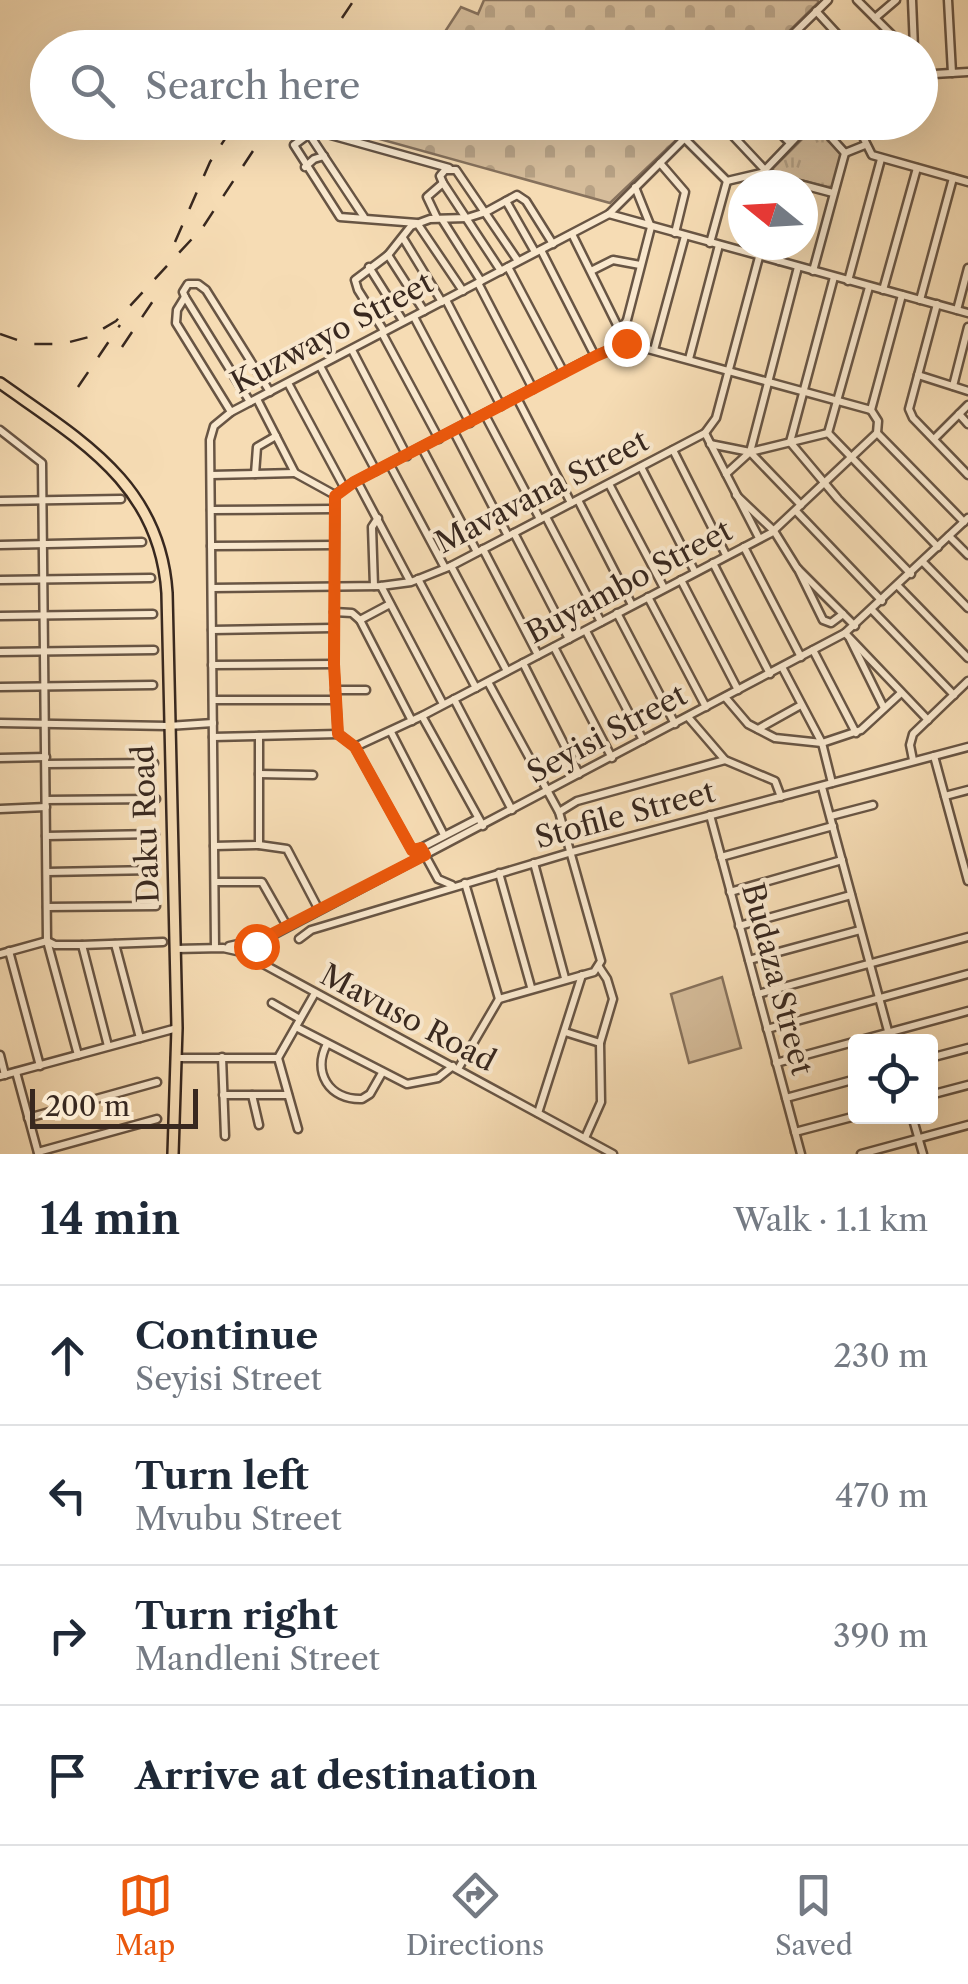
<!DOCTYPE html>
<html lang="en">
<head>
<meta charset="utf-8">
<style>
  body { margin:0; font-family:"Libre Caslon Text",serif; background:#f2f2f3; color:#1f2937 }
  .controls { position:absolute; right:30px; bottom:30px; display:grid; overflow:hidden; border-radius:10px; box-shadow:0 10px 40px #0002 }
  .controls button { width:90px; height:90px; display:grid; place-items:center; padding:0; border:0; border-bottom:2px solid #e0e1e3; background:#fff; color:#1f2937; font:50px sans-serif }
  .compass { position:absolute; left:728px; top:170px; width:90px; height:90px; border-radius:50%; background:#fff; box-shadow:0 10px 40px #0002; rotate:288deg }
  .scale { position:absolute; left:30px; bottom:25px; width:168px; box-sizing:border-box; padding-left:10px; border:5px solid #38281f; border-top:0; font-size:28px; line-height:35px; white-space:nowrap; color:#38281f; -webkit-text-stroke:8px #f9e8ce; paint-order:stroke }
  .stop { position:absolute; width:30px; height:30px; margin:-22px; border:8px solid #ea580c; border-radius:50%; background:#fff }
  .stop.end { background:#ea580c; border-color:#fff; box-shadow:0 2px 10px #0008 }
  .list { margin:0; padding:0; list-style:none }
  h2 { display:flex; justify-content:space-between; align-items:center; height:130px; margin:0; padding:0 40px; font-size:42px }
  h2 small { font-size:32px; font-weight:400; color:#747a83 }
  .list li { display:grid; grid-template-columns:65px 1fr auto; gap:30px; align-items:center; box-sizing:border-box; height:140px; padding:0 40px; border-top:2px solid #e0e1e3 }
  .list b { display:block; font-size:38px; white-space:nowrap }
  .list p { margin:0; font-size:32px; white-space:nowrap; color:#747a83 }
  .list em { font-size:32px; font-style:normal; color:#747a83 }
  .icon { flex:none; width:55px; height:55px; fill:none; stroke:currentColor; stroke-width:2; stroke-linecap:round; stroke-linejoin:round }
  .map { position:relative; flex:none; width:968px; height:1154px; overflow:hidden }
  .search { position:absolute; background:#fff; box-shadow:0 10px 40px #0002; left:30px; right:30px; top:30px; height:110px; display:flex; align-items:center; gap:25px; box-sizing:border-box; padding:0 35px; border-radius:55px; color:#747a83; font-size:38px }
  .sheet { height:690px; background:#fff }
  nav { display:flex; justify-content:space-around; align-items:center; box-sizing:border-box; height:140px; border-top:2px solid #e0e1e3; background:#fff; font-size:28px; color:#747a83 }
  nav a { display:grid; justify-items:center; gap:5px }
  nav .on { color:#ea580c }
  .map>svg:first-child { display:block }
</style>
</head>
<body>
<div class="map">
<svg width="968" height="1154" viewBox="0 0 968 1154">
  <defs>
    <pattern id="cemetery-stones" width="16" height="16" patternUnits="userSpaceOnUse" patternTransform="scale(2.5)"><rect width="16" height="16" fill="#d6bd9b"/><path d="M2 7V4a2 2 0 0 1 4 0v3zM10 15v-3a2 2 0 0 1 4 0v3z" fill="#b8a285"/></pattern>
    <pattern id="park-tufts" width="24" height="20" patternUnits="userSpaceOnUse" patternTransform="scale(2.5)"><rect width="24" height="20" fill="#d6bd9b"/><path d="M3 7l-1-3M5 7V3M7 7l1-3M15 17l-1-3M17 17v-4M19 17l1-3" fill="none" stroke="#b8a285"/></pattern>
  </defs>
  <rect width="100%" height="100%" fill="#f6dcb4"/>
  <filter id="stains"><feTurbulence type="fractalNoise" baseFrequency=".002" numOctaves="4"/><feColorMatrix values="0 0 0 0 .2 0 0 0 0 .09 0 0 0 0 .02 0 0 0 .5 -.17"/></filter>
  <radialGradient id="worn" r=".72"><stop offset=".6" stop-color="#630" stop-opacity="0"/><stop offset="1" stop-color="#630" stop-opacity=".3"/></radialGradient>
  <!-- cemetery -->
  <g fill="url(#cemetery-stones)" stroke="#87725d" stroke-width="2.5">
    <path d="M484,0H817L819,2L773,47H435L461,7L478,14Z"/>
    <path d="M386,123L687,122L691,126L610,203L376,138Z"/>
  </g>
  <!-- park -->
  <path fill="url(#park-tufts)" stroke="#87725d" stroke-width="2.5" d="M816,125L842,154L832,188L773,173V168Z"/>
  <!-- garden -->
  <path fill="#d6bd9b" stroke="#87725d" stroke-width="2.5" d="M722,977L741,1048L689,1063L671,994Z"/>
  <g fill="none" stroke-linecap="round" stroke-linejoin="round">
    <!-- minor casing -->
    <g stroke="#685544" stroke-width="11">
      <g id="minor">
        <path d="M857,0L905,48"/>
        <path d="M912,0L914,48"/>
        <path d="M948,0L952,73"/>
        <path d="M816,11L850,48"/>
        <path d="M875,18L896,0"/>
        <path d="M787,39L795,48"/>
        <path d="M779,48L828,0"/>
        <path d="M920,66L926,75"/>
        <path d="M920,79L934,74L968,72"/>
        <path d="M720,122L765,170L763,185"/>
        <path d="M769,122L790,143"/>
        <path d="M817,122L845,153"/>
        <path d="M875,122L864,139L872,155L968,182"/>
        <path d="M309,134L364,217"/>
        <path d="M685,139L727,181"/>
        <path d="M845,153L865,145"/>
        <path d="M660,163L685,192L675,233"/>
        <path d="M305,167L314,159L324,156"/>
        <path d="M449,168L320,132L309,134L294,145L340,217L417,223L463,291"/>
        <path d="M765,170L811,122"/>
        <path d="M766,175L802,185"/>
        <path d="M727,181L765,172"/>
        <path d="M803,185L833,193"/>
        <path d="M506,201L535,252"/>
        <path d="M609,214L968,313"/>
        <path d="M437,218L427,197L443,183"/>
        <path d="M443,221L481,281"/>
        <path d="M572,234L626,343"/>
        <path d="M403,238L442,302"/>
        <path d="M710,243L727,181"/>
        <path d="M541,250L595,356"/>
        <path d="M388,255L424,311"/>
        <path d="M779,261L784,245"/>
        <path d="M369,267L403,321"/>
        <path d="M508,267L564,373"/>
        <path d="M798,267L750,452L801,505"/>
        <path d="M501,271L443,183L440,176L445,170H456L518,261"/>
        <path d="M591,271L613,260L640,265"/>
        <path d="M813,271L845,153"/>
        <path d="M834,277L790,442L838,499L911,574"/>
        <path d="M848,281L881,159"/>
        <path d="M478,283L533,389"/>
        <path d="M883,290L917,168"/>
        <path d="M185,297L177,310L176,323L231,412"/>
        <path d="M446,300L501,406"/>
        <path d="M920,300L953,178"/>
        <path d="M937,304L909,409L913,418L968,475"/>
        <path d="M957,310L968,268"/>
        <path d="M414,317L470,423"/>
        <path d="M621,330L627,320L651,227L635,187"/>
        <path d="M384,331L358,290L355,280L388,255L411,226L430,219L467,218L486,212L517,195L526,201L553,244"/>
        <path d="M382,333L439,439"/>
        <path d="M626,343L871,410"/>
        <path d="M352,350L407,456"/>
        <path d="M654,350L685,236"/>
        <path d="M689,359L719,245"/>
        <path d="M320,366L376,471"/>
        <path d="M918,375L968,391"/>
        <path d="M288,383L344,487"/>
        <path d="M953,386L968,327"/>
        <path d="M517,398L571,503"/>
        <path d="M257,399L295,473L335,495"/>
        <path d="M250,402L185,297L183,292L188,284H198L206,290L270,392"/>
        <path d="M871,410L902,295"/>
        <path d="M959,414L968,424"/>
        <path d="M485,415L540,519"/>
        <path d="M0,430L42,463L47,941L78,1055"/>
        <path d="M454,432L508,536"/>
        <path d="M705,433L759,538"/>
        <path d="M828,433L938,547"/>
        <path d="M828,433L869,287"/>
        <path d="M877,433L964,522"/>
        <path d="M934,439L968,405"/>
        <path d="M710,444L750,452L828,433"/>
        <path d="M422,448L477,552"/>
        <path d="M673,450L726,555"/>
        <path d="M390,465L445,568"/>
        <path d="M641,467L695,572"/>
        <path d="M255,474L257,447L276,436"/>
        <path d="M726,474L749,453"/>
        <path d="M211,475L295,473"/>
        <path d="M357,481L410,581"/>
        <path d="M609,484L664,588"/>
        <path d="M335,495L334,664L338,734L355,747L412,850L421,848L438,879L452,885"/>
        <path d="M335,495L354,482L595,356L626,343"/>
        <path d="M736,495L774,531L797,568L855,626"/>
        <path d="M578,500L632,605"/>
        <path d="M0,501L121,499"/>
        <path d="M211,510L333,509"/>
        <path d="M796,511L882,601"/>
        <path d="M546,517L601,622"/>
        <path d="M514,533L569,639"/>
        <path d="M949,536L968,555"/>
        <path d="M0,545L142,542"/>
        <path d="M211,546L334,545"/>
        <path d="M744,547L801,657"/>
        <path d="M483,549L538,655"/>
        <path d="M923,562L968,608"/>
        <path d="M713,563L770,674"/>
        <path d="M451,566L507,671"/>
        <path d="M798,569L823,620L831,623L843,614"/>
        <path d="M418,579L476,688"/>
        <path d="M0,580L151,578"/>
        <path d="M681,580L738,690"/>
        <path d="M374,586L372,527L378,518"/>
        <path d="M381,586L443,704"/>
        <path d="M898,586L968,658"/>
        <path d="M212,588L381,586L411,582L451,566L705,433L716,418L759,257"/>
        <path d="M648,597L706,707"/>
        <path d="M390,604L360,620L412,721"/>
        <path d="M872,610L954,695"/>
        <path d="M334,612L352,613L360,620"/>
        <path d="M617,613L675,724"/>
        <path d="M0,616L153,614"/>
        <path d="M212,630L334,628"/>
        <path d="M586,631L643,740"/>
        <path d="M845,633L928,720"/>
        <path d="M850,639L884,708"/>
        <path d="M554,647L612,758"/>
        <path d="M813,650L856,733"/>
        <path d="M0,652L154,650"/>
        <path d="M523,663L579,774"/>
        <path d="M212,665L334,664"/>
        <path d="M782,667L822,743L832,783"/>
        <path d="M0,687L153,685"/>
        <path d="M335,690H366"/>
        <path d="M725,697L748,724L775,738L822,743L861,730L901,693"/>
        <path d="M454,699L512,810"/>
        <path d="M213,700H335"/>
        <path d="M422,716L483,826"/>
        <path d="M688,717L725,760L775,781L781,797"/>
        <path d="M0,723L168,726L213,723"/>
        <path d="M758,729L801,705"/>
        <path d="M391,732L444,835"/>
        <path d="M213,737L338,734"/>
        <path d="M355,747L422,716L771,533L877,433L878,421L871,410"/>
        <path d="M934,756L968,881"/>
        <path d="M0,758L46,757"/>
        <path d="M913,760L910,745L913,734L968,681"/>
        <path d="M46,764L154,763"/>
        <path d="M259,774L313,775"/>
        <path d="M822,787L891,1042"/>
        <path d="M945,796L968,790"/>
        <path d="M46,800L156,799"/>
        <path d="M0,809L46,807"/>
        <path d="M559,812L577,801L725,760"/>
        <path d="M710,815L801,1154"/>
        <path d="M831,816L873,805"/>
        <path d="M46,836L155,834"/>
        <path d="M259,845L287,849L319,910"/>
        <path d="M214,846L259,845V736"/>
        <path d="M421,848L477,819"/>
        <path d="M721,857L833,826"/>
        <path d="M534,863L565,978"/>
        <path d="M47,872L155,870"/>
        <path d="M499,873L531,987"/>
        <path d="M215,882H262L287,926"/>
        <path d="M465,883L499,999"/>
        <path d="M730,892L842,860"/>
        <path d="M47,907L156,906"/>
        <path d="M739,926L851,895"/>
        <path d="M299,939L311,930L572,852L968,747"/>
        <path d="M115,944L140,1038"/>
        <path d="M82,945L108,1046"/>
        <path d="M229,946L256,940"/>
        <path d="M215,947L210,440L214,426L231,412L609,214L701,122"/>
        <path d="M175,949L223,948L241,952L613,1154"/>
        <path d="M9,951L40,1066"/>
        <path d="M241,952L845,633L968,518"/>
        <path d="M0,954L47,941L55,945H82L163,942"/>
        <path d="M749,960L860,930"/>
        <path d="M758,994L968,937"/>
        <path d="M272,1003L300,1019"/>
        <path d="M296,1027L407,1084L438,1078L453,1066"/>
        <path d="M767,1029L968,974"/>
        <path d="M565,1032L600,1043"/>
        <path d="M327,1044C312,1072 329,1100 362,1099L370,1094L382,1073"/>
        <path d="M0,1055L5,1075"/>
        <path d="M222,1057L225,1136"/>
        <path d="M175,1058H278L298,1129"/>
        <path d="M278,1058L315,993"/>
        <path d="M930,1058L968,1048"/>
        <path d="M776,1063L968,1011"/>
        <path d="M458,1069L499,999L594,972L601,961L559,812L488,682"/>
        <path d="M16,1072L38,1153"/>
        <path d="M0,1076L177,1028"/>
        <path d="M223,1095H288"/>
        <path d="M252,1095L259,1125"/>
        <path d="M930,1095L968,1085"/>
        <path d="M786,1098L856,1079"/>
        <path d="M538,1113L582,975"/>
        <path d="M912,1116L923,1154"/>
        <path d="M28,1118L157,1082"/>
        <path d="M795,1132L856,1116"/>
        <path d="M585,1138L601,1102L600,1043L613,999L607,979L599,967"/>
        <path d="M38,1152L157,1119"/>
        <path d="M861,1154L968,1125"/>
      </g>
    </g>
    <!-- major casing -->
    <g stroke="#38281f" stroke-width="14">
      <path id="major" d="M0,383C80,440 160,484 167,593L177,1028L173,1154"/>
    </g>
    <!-- minor -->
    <use href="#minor" stroke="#f9e8ce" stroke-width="6"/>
    <!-- major -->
    <use href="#major" stroke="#f6dcb4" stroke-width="9"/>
    <!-- rail -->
    <g stroke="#38281f" stroke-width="2.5" stroke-dasharray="18 18" stroke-linecap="butt">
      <path d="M301,48L321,24"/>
      <path d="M322,48L354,0"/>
      <path d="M175,242L210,162L236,122"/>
      <path d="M0,334L29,344H62L89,337L116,321L203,227L272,122"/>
      <path d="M122,347L161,289"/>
      <path d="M78,387L120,325"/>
    </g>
  </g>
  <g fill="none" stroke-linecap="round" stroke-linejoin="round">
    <!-- route -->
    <path stroke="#ea580c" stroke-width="12" d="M256,946L268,936L425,855L421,848L412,850L355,747L338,734L334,664L335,496L354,482L596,356L626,343"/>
  </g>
  <g text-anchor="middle" stroke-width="8" stroke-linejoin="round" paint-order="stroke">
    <!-- street labels -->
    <g font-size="30" fill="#38281f" stroke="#f9e8ce">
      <text transform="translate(332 333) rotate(-28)" y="10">Kuzwayo Street</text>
      <text transform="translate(542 492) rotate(-27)" y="10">Mavavana Street</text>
      <text transform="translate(629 582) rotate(-28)" y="10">Buyambo Street</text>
      <text transform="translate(607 734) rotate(-28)" y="10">Seyisi Street</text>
      <text transform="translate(625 815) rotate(-15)" y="10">Stofile Street</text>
      <text transform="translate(146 824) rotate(-92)" y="10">Daku Road</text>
      <text transform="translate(777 979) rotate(75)" y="10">Budaza Street</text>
      <text transform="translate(408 1018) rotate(28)" y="10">Mavuso Road</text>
    </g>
  </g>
  <rect width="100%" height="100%" filter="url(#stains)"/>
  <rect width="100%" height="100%" fill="url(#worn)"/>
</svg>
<div class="controls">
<button><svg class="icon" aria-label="locate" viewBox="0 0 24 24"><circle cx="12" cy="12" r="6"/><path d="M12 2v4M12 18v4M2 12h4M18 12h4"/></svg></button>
</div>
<svg class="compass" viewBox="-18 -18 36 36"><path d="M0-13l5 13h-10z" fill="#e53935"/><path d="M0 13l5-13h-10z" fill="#747a83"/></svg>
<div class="scale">200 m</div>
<div class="stop" style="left:256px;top:946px"></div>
<div class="stop end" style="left:626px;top:343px"></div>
<div class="search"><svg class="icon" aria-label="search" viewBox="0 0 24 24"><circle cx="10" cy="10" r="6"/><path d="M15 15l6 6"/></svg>Search here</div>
</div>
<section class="sheet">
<h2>14 min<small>Walk · 1.1 km</small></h2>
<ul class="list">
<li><svg class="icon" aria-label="ahead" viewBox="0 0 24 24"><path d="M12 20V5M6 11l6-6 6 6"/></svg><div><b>Continue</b><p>Seyisi Street</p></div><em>230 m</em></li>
<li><svg class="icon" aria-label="left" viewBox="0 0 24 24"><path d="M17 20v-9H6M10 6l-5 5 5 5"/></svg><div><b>Turn left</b><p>Mvubu Street</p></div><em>470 m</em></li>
<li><svg class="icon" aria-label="right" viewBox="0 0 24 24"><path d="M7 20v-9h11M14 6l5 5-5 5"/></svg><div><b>Turn right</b><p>Mandleni Street</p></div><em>390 m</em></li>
<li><svg class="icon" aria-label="arrive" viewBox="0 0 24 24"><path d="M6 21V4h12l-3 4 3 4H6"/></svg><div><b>Arrive at destination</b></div></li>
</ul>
</section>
<nav>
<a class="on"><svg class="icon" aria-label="map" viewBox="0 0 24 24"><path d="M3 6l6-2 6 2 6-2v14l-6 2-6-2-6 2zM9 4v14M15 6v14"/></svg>Map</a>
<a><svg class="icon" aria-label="directions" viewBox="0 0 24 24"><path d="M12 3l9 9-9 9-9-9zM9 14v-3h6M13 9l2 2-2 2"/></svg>Directions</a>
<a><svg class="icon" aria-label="saved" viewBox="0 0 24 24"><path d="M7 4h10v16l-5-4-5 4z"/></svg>Saved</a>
</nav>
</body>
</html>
